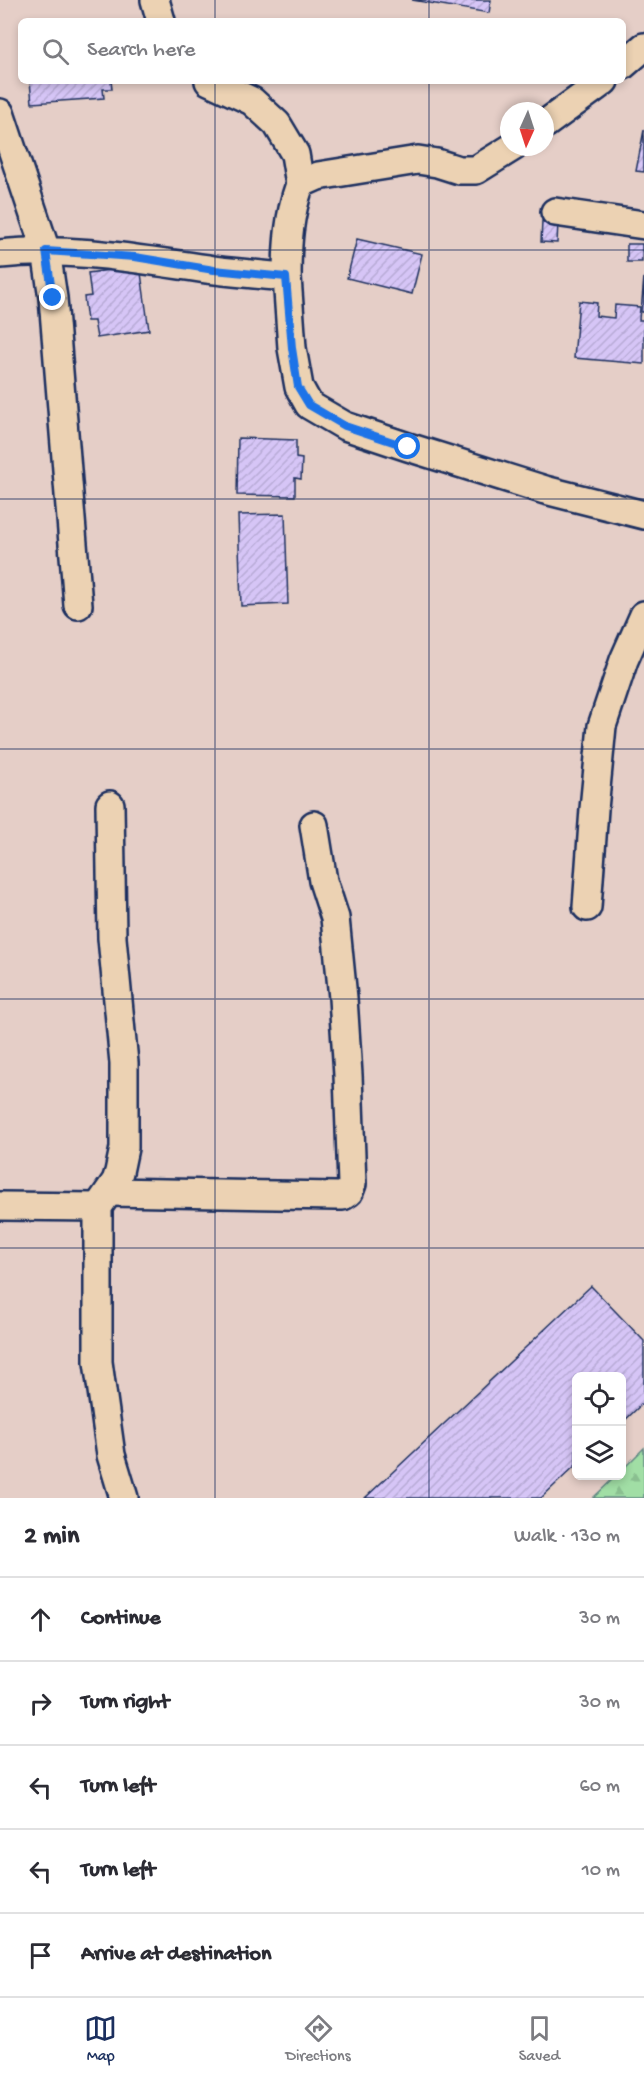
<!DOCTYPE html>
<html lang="en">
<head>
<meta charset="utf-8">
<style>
  body { margin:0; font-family:"Gochi Hand",sans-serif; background:#f7f7f7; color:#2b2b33 }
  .controls { position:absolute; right:18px; bottom:18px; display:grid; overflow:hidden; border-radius:9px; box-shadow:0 3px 9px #0003 }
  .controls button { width:54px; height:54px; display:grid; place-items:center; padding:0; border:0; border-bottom:2px solid #e1e1e2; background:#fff; color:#2b2b33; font:30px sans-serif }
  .compass { position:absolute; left:500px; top:102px; width:54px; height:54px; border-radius:50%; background:#fff; box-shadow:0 3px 9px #0003; rotate:183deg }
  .stop { position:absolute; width:18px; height:18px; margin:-14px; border:4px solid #1a73e8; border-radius:50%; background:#fff }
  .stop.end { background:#1a73e8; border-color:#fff; box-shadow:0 2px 6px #0008 }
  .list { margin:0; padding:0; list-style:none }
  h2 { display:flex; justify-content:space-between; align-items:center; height:78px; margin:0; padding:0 24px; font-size:26px }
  h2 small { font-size:20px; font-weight:400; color:#7c7c81 }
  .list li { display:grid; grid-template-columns:39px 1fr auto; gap:18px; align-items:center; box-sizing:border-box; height:84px; padding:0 24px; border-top:2px solid #e1e1e2 }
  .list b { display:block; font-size:22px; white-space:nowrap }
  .list em { font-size:20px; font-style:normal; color:#7c7c81 }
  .icon { flex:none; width:33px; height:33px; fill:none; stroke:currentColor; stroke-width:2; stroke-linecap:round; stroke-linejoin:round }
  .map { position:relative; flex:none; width:644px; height:1498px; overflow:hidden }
  .search { position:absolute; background:#fff; box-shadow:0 3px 9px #0003; left:18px; right:18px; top:18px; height:66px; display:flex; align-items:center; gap:15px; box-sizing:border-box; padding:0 21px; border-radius:9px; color:#7c7c81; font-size:22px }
  .sheet { height:498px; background:#fff }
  nav { display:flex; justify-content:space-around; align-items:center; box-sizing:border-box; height:84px; border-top:2px solid #e1e1e2; background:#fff; font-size:16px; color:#7c7c81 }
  nav a { display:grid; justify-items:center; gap:3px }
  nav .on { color:#1b2f5e }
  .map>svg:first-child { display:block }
</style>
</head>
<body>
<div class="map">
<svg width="644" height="1498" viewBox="0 0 644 1498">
  <defs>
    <pattern id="forest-firs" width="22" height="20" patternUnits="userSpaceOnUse" patternTransform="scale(1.5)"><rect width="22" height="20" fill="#a1dea5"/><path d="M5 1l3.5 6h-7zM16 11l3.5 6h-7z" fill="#8abf90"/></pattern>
    <pattern id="building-hatch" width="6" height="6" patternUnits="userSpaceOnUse" patternTransform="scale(1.5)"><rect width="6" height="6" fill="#d6c5f6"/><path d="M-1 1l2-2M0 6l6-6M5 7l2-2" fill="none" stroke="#b7aad5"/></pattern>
  </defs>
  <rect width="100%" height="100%" fill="#e5cec7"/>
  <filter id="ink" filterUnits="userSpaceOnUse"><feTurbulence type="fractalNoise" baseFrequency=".0167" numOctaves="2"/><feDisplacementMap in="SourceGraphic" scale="12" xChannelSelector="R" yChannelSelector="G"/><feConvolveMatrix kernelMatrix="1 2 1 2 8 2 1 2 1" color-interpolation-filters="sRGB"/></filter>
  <g filter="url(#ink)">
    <!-- forest -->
    <path fill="url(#forest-firs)" stroke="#5e8682" stroke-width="1.5" d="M644,1448V1498H593L616,1476H622V1470Z"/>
    <!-- building -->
    <g fill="url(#building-hatch)" stroke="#1b2f5e" stroke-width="1.5">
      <path d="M412,0H491L489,13Z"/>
      <path d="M30,81H111L112,89H103L104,98L32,103Z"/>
      <path d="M644,130V172L636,171Z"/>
      <path d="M542,221L558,222L557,243L541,242Z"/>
      <path d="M357,239L422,254L412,294L347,278Z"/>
      <rect x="627" y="244" width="15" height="18"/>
      <path d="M140,266L149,330L97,338L94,321H87L84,297L91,296L88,273Z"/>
      <path d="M644,277V312H641Z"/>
      <path d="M579,301L597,303L596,316L614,318L615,305L640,307L639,320H644V364L574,358Z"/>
      <path d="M238,438L296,440V458L302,459L301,479L295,478V496L237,495Z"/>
      <path d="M285,514L288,604L241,606L238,515Z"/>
      <path d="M591,1286L644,1341V1402L622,1423V1376H576V1465L541,1498H365Z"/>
    </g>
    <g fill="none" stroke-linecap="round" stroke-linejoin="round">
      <!-- street casing -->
      <g stroke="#1b2f5e" stroke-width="32">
        <g id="street">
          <path d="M155,0L161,21"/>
          <path d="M623,65L644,47"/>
          <path d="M209,81L252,101L277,124L295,154L300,184"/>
          <path d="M0,113L46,251L53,298L78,605"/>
          <path d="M545,124L604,81"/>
          <path d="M555,212L644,225"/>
          <path d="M0,254C72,246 142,260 214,270C238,273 262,275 287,277L292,348L299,387L309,405L345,426L408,447L545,490L644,515"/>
          <path d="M287,277C287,245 289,215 300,184L318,176L418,160L437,163L459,170H476L513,147"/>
          <path d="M110,805L112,938L124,1063V1148L119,1172L116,1181L98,1207V1362L111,1455L124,1498"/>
          <path d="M587,907L594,809L602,726L624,660L644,615"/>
          <path d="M109,1192L336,1196H343L349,1192L352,1184L348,1075L343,998L335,918L323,881L314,825"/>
          <path d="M0,1206L98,1207"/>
        </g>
      </g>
      <!-- street -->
      <use href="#street" stroke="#ecd2b3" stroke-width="27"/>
    </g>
  </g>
  <g fill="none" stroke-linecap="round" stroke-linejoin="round" filter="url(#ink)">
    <!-- route -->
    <path stroke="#1a73e8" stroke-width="8" d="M53,298L46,251L135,257L214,270L286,277L292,348L298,387L309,405L345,426L408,447"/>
  </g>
  <!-- grid -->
  <path fill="none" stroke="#1b2f5e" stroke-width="1.5" stroke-opacity="0.55" d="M215,0V21M429,0V21M215,81V1498M429,81V1498M0,250H644M0,499H644M0,749H644M0,999H644M0,1248H644"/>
</svg>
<div class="controls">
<button><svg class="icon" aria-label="locate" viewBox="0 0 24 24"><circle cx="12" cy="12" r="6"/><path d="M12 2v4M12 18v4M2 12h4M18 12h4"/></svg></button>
<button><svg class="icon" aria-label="layers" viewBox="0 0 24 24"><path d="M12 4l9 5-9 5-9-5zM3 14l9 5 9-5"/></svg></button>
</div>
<svg class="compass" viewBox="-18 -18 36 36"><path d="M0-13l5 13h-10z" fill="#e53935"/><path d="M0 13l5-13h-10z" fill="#7c7c81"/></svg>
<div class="stop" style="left:408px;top:447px"></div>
<div class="stop end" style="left:53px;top:298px"></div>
<div class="search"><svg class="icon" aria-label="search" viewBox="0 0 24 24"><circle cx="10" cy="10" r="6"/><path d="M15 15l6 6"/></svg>Search here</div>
</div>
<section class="sheet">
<h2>2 min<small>Walk · 130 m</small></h2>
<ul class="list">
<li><svg class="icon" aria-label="ahead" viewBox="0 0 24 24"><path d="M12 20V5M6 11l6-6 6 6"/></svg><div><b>Continue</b></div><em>30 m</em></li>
<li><svg class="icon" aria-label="right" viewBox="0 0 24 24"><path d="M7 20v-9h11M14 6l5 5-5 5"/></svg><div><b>Turn right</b></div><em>30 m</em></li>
<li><svg class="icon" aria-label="left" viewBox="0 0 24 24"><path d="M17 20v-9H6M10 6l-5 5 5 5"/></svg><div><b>Turn left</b></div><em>60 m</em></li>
<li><svg class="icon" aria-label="left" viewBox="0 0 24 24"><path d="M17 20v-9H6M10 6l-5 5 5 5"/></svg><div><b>Turn left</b></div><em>10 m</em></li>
<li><svg class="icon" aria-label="arrive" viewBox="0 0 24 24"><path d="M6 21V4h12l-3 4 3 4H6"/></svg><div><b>Arrive at destination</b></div></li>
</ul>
</section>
<nav>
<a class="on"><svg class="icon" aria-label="map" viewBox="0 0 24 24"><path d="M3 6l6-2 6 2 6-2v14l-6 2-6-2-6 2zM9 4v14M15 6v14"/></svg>Map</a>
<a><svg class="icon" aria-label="directions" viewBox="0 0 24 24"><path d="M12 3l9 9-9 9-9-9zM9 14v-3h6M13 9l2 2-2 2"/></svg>Directions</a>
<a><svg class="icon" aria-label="saved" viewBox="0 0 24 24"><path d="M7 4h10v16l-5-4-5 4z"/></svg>Saved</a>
</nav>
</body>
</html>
